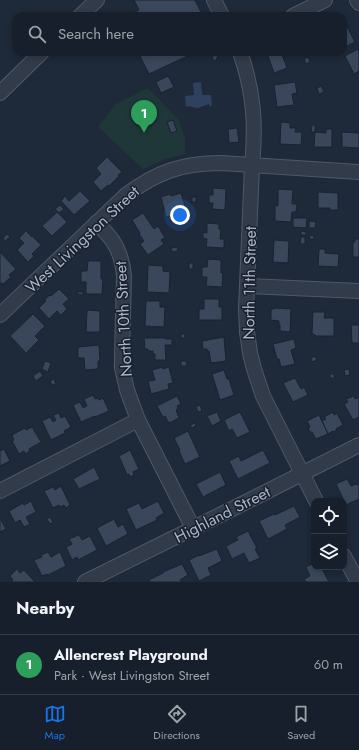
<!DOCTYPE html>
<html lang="en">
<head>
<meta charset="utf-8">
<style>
  body { margin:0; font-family:Jost,sans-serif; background:#232c37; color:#f1f3f6 }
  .controls { position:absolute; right:12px; bottom:12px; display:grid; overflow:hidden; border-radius:8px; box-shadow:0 2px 6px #0003 }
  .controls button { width:36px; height:36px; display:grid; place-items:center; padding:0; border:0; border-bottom:1px solid #353d47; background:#161f2b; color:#f1f3f6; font:20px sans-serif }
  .you { position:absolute; left:180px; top:215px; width:14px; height:14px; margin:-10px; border:3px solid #fff; border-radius:50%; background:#1a73e8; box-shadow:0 0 0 6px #1a73e833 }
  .badge { display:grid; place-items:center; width:26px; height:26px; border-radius:50%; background:#1a73e8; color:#fff; font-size:13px; font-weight:700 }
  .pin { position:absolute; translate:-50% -33px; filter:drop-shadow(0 1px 2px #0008) }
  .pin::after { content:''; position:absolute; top:21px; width:14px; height:12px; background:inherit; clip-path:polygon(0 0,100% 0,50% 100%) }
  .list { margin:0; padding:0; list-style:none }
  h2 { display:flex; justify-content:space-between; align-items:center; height:52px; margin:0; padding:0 16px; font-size:17px }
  h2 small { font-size:13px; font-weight:400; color:#9ea2a9 }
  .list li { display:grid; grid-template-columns:26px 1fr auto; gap:12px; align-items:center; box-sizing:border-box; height:60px; padding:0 16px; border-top:1px solid #353d47 }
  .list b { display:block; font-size:15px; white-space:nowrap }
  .list p { margin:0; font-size:13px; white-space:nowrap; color:#9ea2a9 }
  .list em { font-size:13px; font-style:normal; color:#9ea2a9 }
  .icon { flex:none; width:22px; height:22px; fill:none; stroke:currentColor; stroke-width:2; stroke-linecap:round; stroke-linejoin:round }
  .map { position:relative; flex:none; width:359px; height:582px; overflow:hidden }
  .search { position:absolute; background:#161f2b; box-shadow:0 2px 6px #0003; left:12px; right:12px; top:12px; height:44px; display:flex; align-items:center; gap:10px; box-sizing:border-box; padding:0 14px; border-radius:12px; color:#9ea2a9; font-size:15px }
  .sheet { height:112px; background:#161f2b }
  nav { display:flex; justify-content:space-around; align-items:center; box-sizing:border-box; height:56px; border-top:1px solid #353d47; background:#161f2b; font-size:11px; color:#9ea2a9 }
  nav a { display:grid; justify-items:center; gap:2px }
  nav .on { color:#1a73e8 }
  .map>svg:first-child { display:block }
</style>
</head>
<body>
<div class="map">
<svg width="359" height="582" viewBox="0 0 359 582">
  <rect width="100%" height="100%" fill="#1e2939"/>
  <!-- green -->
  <path fill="#20373a" d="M148,88L178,119L185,138V154L166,159L143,169L98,127L116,104Z"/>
  <!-- water -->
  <path fill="#2e4260" d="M201,82L202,95H211L212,105L210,107L209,104L198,108L188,106L187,107H186L185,96L194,95L193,83Z"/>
  <!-- building -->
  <g fill="#3a475a" stroke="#192230">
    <path d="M134,0H195L203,16H127L139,10Z"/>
    <path d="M343,19L355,42L343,48Z"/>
    <path d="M358,49L359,52V71L354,74L345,56Z"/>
    <path d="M138,52H196L149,74Z"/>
    <path d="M269,52H281L287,68L274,73L267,53Z"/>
    <path d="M214,54L218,55L216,61L212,59Z"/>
    <path d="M308,57L310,62L306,64L304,59Z"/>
    <path d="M168,76L174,87L161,93L156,82Z"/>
    <path d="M295,82L297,93L292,94L294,105L277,107L274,85Z"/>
    <path d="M321,86L324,92L319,94L317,88Z"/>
    <path d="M173,120L177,131L171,133L167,122Z"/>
    <path d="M281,122L290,123V128H296L295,132H302L301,145L280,144Z"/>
    <path d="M312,125H315V132H311Z"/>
    <path d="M237,128L239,142L229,143L228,129Z"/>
    <path d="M326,129H332V147H314L315,132L326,133Z"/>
    <path d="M342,132L359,133V148L342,147Z"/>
    <path d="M107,157L122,172L118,175L119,176L109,186L108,185L101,191L93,182L101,174L96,168Z"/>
    <path d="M213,188L226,189L225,210L212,209L213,203H209V195H213Z"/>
    <path d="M278,189L293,190L292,204H297L296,212H292L291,222L275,221V205L278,206Z"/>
    <path d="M80,191L90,201L74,215L61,201L65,196L69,201Z"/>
    <path d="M318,192L338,193V210H330V208H318Z"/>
    <path d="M181,193L185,206L175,208L177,214L166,217L161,197L170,194L171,196Z"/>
    <rect x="192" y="197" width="4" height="5"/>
    <path d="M60,205L64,209L59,213L55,209Z"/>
    <path d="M57,212L67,222L52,236L42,226Z"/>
    <path d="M143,213L154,229L158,226L165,238L161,240L164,244L148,255L140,244L144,241L139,234L140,233L132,220Z"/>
    <path d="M293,218H307L306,228L293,227Z"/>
    <path d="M309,221L316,222L315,228H309Z"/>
    <path d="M207,223L219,224V229L221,230L220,239H224V248L206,247L207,239L203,238V232L207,233Z"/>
    <path d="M26,231L32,237V236L41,245L32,254L34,256L28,262L17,250L24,243L19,238Z"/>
    <path d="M301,231L306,232V235H301Z"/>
    <path d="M7,234L10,237L5,241L3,238Z"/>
    <path d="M310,235L314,236V239H309Z"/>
    <path d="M301,237H305V244H300Z"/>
    <path d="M355,239H359V257H353V242H355Z"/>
    <path d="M274,240L289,241L288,263L273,262Z"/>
    <path d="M177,247L178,251L172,252L171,248Z"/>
    <path d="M319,249H325V253L339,254L338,267L318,266Z"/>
    <path d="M0,252L16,269L9,275L11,277L3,284L1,283L0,284Z"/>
    <path d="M208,259L221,260V273H223L222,287L206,286L207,277H202V267H207Z"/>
    <path d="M88,261H101V279H103L102,294H86V282H81V271H87Z"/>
    <rect x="189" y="263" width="4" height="6"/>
    <path d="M148,265L163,266V271L170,272L169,293L147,292Z"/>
    <path d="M59,289L69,299L63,304L67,309L61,315L57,311L49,319L39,308L46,301L44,300L50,295L51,296Z"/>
    <path d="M77,292H83V295L77,294Z"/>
    <path d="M204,299H219V307H222V320H199V309H204Z"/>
    <path d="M146,301H160V307H165L164,327L145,326Z"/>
    <path d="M275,308L291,309L290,332L280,331V325H279V321L271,320V309H274Z"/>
    <path d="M87,310L100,311V332H86Z"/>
    <path d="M313,312H325L324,318H334V336H316L312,333Z"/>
    <path d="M33,314L45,326L35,336L39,340L26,353L10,336Z"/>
    <path d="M351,325H359V343H352Z"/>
    <rect x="181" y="334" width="4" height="4"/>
    <path d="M224,337L226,361L211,363L209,351H207V349H203L202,341Z"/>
    <path d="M144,338H165V339H172V345H165L166,360H155V354H153V351H148V349H145Z"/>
    <path d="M294,339L296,348L291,350L295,364L281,367L279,359H277L273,344Z"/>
    <path d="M99,345L100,361H98V369L85,370L84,358H78V347Z"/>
    <path d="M315,356L317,360L312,362L311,358Z"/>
    <path d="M45,361L51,363L48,372L42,369Z"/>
    <path d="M181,361H186L187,366H181Z"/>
    <path d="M163,367V369L169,367L173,383L168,384L169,389L151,394L148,381L155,380L152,370Z"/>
    <path d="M349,369L350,375L345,376L344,370Z"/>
    <path d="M224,370L227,379H229L234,395L220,400L212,374Z"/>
    <path d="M40,371L43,376L36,381L33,376Z"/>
    <path d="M330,374H334L335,378H330Z"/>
    <path d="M295,378L301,389L304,387L308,395L293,402L283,383Z"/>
    <path d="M54,379L56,384L52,385L50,381Z"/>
    <path d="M93,395L95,399L98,398L99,400L103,398L109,411L95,417V416L81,422L73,405L80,402L83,408L87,406L84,399Z"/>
    <path d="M177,396L181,404L177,406L178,408L176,410L179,418L169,423L165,416L163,417L157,406Z"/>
    <path d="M354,396L355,399L359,397V417L353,420L344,404L348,402L346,399Z"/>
    <path d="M200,405L202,411L198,412L196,407Z"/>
    <path d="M217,412L221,421L212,426L207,416Z"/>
    <path d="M240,412L250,432L237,438L232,429L229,431L224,420Z"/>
    <path d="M333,412L334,415L337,413L343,425L336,429V431L333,432V431L328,434L322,421L326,419L324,417Z"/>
    <path d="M59,413L61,418L65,416L71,427L64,431L65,433L51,440L42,421L50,417L53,422L56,420L53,415Z"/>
    <path d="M319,415L328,434L316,439L312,432H310L308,428L310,427L307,421Z"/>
    <path d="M195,423L196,426L192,428L190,425Z"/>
    <path d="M32,427L41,442L29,449L30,451L25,454L24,451L19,454L12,441L14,440L12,435L25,428L26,430Z"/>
    <path d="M188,431L200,457L185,464L179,451L180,450L174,438Z"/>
    <path d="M4,449L10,461L0,466V451Z"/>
    <path d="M130,450L139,469L133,472L134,475L130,477L129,474L127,475L119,456Z"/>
    <path d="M263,450L270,463L238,479L229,461L239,456L241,461Z"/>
    <path d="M94,467L100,479L79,489L73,479Z"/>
    <path d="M220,472L226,485L203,497L196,484Z"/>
    <path d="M347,479L351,486L356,484L357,485L359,484V499L346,505L336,484Z"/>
    <path d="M61,486L70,505L66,508L64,505L60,507L59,505L53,508L44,491L53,487L55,490Z"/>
    <path d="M31,501L36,512L26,517L30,524L24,527L20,520L15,523L9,511L23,503L24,505Z"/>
    <path d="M158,501L164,513L156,518L157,520L136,530L126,509L139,503L142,509Z"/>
    <path d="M294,506L300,517L285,525L287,529L268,539L259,521L274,514L275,515Z"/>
    <path d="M50,517L53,522L50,524L47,519Z"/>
    <path d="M0,518L6,529L0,532Z"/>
    <path d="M114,519L118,527L123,524L128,534L106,546L97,528Z"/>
    <path d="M248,531L257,548L255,549L260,558L249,563L244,553L232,559L226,546L238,540L236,537Z"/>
    <path d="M79,535L82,540L90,536L97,550L78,560L77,557L72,560L66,547L72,544L69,539Z"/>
    <path d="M217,549L222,561L208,568L211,575L199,581L189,560L199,555V556Z"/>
    <path d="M48,552L51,557L60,552L66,566L48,575L47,574L42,576L34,560L42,557L41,555Z"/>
    <path d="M314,563V567H321L329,582H306L304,579L310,576L306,567Z"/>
    <path d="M182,564L188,575L180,580L182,582H150L149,580L163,573V572Z"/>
    <path d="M17,569L20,573L24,570L35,582H11L13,580L10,576Z"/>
  </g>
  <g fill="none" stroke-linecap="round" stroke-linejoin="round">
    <!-- minor casing -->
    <g stroke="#4f5868" stroke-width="16">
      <g id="minor">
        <path d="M214,0L222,16"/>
        <path d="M357,0L359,3"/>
        <path d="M80,16L97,0"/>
        <path d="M293,16L325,0"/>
        <path d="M240,52C254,92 256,124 252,166L246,310L247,332L250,353L254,369L263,396L316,501"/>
        <path d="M0,93L42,52"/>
        <path d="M96,223C114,238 122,253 124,276L122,354V368L127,390L138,420L193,528"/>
        <path d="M247,286L359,291"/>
        <path d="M0,315L126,195C157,172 182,163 221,163L359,172"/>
        <path d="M0,491L138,420"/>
        <path d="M344,556L358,582"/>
        <path d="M85,582L244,503L359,445"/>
      </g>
    </g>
    <!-- minor -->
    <use href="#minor" stroke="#323b4a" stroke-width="14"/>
  </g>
  <g text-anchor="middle" stroke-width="3" stroke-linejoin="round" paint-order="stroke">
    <!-- street labels -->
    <g font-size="16" fill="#acb5c7" stroke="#18202e">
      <text transform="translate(82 239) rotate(-43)" y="6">West Livingston Street</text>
      <text transform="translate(249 283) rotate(-89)" y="6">North 11th Street</text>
      <text transform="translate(123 319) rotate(-93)" y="6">North 10th Street</text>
      <text transform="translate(222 514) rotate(-27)" y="6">Highland Street</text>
    </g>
  </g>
</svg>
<div class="controls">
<button><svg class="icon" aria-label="locate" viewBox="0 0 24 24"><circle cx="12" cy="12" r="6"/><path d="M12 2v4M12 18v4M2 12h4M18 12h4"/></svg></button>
<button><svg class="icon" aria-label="layers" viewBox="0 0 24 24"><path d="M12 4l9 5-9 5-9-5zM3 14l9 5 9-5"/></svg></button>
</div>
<div class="you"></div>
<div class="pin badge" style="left:144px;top:133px;background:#2e9e5b">1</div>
<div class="search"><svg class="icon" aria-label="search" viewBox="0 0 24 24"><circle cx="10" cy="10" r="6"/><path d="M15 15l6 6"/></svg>Search here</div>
</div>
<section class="sheet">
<h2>Nearby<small></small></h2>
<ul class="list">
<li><span class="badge" style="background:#2e9e5b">1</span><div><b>Allencrest Playground</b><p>Park · West Livingston Street</p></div><em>60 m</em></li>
</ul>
</section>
<nav>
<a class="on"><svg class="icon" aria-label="map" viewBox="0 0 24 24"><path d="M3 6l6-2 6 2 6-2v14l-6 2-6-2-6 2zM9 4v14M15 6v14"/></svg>Map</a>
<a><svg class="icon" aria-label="directions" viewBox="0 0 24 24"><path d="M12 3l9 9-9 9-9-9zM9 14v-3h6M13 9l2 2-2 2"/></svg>Directions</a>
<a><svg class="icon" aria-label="saved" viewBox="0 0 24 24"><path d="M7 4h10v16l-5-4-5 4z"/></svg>Saved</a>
</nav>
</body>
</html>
